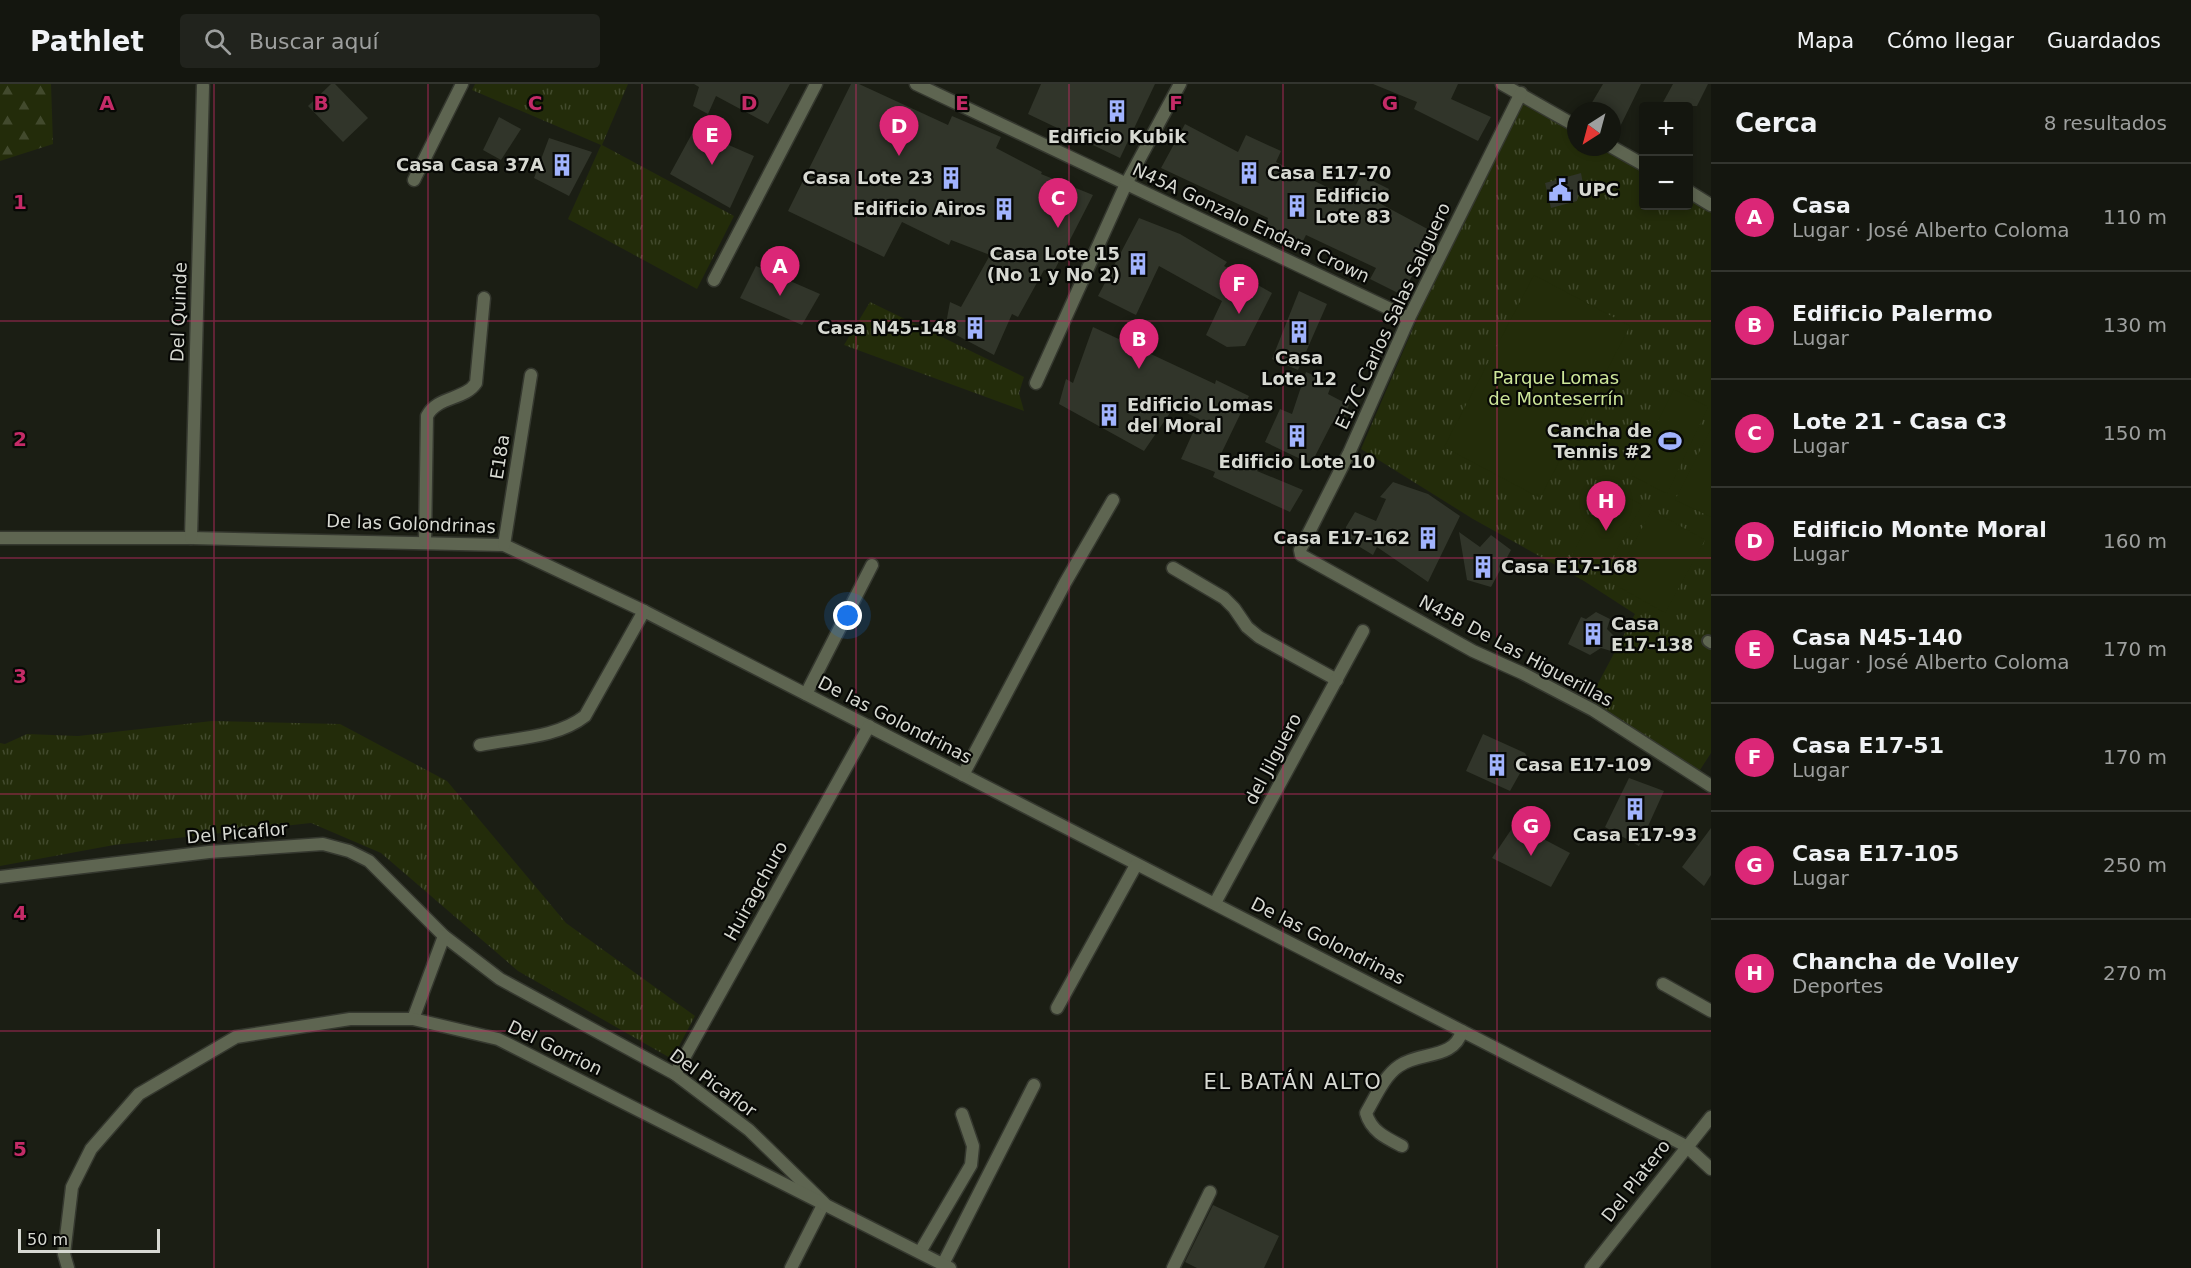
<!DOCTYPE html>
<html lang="es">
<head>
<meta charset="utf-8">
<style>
  body { margin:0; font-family:"DejaVu Sans",sans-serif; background:#21231d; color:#f1f3f6 }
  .controls { position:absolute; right:18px; top:18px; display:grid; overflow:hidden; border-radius:6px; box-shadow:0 3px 9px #0003 }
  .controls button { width:54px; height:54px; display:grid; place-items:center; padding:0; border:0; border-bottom:2px solid #33352f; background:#14160f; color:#f1f3f6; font:30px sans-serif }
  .compass { position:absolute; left:1567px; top:18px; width:54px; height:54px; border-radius:50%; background:#14160f; box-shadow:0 3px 9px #0003; rotate:216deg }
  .scale { position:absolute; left:18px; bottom:15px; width:142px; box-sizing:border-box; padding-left:6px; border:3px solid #d7d9d2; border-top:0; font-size:16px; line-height:21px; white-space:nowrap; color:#d7d9d2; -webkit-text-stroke:4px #070805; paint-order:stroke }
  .you { position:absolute; left:848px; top:532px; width:21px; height:21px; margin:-15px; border:4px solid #fff; border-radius:50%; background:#1a73e8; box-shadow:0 0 0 9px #1a73e833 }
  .badge { display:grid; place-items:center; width:39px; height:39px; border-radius:50%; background:#db2777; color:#fff; font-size:20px; font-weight:700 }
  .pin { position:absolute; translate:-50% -50px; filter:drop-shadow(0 2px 3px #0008) }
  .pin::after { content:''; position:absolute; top:32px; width:21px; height:18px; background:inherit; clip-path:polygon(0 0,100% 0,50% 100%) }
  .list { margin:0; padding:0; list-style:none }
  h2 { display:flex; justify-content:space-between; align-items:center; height:78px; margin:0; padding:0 24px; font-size:26px }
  h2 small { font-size:20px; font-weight:400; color:#9d9f9e }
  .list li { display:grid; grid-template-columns:39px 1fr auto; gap:18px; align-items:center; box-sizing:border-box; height:108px; padding:0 24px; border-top:2px solid #33352f }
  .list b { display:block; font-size:22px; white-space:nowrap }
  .list p { margin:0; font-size:20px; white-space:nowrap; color:#9d9f9e }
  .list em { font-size:20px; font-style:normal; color:#9d9f9e }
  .icon { flex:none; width:33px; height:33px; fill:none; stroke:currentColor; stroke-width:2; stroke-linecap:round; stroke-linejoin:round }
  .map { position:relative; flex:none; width:1711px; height:1184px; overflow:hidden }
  header { display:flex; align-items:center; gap:36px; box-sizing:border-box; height:84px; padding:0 30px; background:#14160f; border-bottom:2px solid #33352f }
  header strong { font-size:28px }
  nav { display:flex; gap:33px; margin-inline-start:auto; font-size:21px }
  .search { width:420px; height:54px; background:#21231d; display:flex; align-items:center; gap:15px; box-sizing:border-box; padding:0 21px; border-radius:6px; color:#9d9f9e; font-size:22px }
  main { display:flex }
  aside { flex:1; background:#14160f }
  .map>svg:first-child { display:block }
</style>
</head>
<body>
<header>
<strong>Pathlet</strong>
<div class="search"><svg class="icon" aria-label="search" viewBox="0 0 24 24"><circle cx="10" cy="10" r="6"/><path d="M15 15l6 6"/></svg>Buscar aquí</div>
<nav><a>Mapa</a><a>Cómo llegar</a><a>Guardados</a></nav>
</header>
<main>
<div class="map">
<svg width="1711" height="1184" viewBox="0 0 1711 1184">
  <defs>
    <pattern id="grass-tufts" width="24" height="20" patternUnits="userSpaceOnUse" patternTransform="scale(1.5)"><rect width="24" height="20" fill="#232c0a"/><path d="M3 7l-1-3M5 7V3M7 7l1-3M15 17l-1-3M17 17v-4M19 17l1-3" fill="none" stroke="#424a2d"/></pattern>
    <pattern id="forest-firs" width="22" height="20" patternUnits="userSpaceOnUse" patternTransform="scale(1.5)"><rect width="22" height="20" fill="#232c0a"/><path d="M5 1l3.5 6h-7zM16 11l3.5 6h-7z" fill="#424a2d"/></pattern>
  </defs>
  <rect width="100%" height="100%" fill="#1b1e14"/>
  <!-- grass -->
  <g fill="url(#grass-tufts)">
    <path d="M475,0H628L602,61L734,132L697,205L568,135L601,61L472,6Z"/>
    <path d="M1521,9L1576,45V63H1603L1643,88L1644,122H1688L1689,114L1711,127V669L1698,689L1586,622L1635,530L1584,497L1473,435L1361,365L1465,124Z"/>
    <path d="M870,218L1024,293L1019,309L1024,327L844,261Z"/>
    <path d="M212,637L340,640L447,697L566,839L695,932L672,975L518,887L381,769L311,739L114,761L0,782V659L5,660L27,650L78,652Z"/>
  </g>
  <!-- forest -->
  <path fill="url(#forest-firs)" d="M0,0H51L53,60L0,77Z"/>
  <!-- pitch -->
  <g fill="#232c0a">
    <path d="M1534,191L1630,242L1540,414L1444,363Z"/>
    <path d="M1674,305L1708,323L1667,410L1631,391Z"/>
    <path d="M1711,345V433L1675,416Z"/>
    <path d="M1608,403L1642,421L1602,492L1571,473Z"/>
    <path d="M1652,426L1705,456L1665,529L1612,499Z"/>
  </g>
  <!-- building -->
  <g fill="#31352a">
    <path d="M331,0H335L368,34L343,58L308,22Z"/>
    <path d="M694,0H790L768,40L716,12L708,30L693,22L699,3Z"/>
    <path d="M851,0H859L948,41L952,32L1001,53L996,64L1042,88L1041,90L1093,111L1053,189L1044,186L1018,233L1012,230L994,271L945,245L950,218L961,223L990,171L951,156L949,161L902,138L884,173L788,127Z"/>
    <path d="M1041,0H1155L1120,74L1028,30Z"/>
    <path d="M1373,0H1458L1451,15L1491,33L1478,57L1414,25L1417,18Z"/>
    <path d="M1603,0H1641L1614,55L1612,27H1587Z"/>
    <path d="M1673,0H1708L1697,22H1661Z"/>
    <path d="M499,33L521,45L501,76L483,66Z"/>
    <path d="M1185,40L1238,68L1246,51L1281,67L1276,78L1349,114L1361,91L1389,105L1381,120L1435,149L1402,211L1370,195L1376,184L1306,151L1302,159L1266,140L1268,134L1161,84Z"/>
    <path d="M694,46L754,72L730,124L670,90Z"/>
    <path d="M549,54L592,68L569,112L534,94Z"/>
    <path d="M1581,89L1584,105L1578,107L1577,117L1551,124L1545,99Z"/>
    <path d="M1139,134L1180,150L1227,178L1224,182L1272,209L1245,262L1227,263L1206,251L1222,217L1159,182L1136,231L1098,212Z"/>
    <path d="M756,182L820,210L802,241L740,214Z"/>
    <path d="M1299,207L1327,220L1298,286L1272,275Z"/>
    <path d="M1093,243L1215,300L1216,296L1249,312L1221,370L1259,384L1257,387L1303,406L1290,428L1213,393L1215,388L1181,375L1199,335L1174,323L1144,367L1059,320L1066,295L1073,299Z"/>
    <path d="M1306,288L1332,299L1328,310L1349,321L1342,343L1332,339L1311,380L1265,358L1280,325L1292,330Z"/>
    <path d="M1393,398L1428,410L1460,432L1428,498L1377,463L1373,471L1345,454L1346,443L1355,428L1376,437L1386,415L1380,413Z"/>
    <path d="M1459,448L1480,463L1491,451L1511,466L1491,503L1467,496Z"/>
    <path d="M1596,528L1610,535L1607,545L1616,554L1611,567L1601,564L1590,571L1568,560L1581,533L1586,535Z"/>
    <path d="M1483,650L1525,669L1528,675L1510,707L1466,687Z"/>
    <path d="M1629,694L1664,707L1639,762L1605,743Z"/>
    <path d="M1515,740L1570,769L1551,803L1492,774Z"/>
    <path d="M1711,744V791L1704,802L1682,783Z"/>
    <path d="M1213,1121L1279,1152L1264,1184H1197L1185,1178Z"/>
  </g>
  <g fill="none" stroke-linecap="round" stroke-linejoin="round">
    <!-- lane casing -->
    <g stroke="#35382f" stroke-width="14">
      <path id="lane" d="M1708,557L1711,559"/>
    </g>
    <!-- street casing -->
    <g stroke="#35382f" stroke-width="15">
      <g id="street">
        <path d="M916,0L1409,234"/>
        <path d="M1502,0L1576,42"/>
        <path d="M1521,9L1409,234L1349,369L1300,466L1301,471L1473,567L1522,589L1593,626L1711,702"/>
        <path d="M1612,63L1644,81"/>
        <path d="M414,96L462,0"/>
        <path d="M1688,107L1711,121"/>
        <path d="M714,196L816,0"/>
        <path d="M1036,299L1126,100L1180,0"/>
        <path d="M0,454H191L504,461L644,527L1686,1062L1711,1085"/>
        <path d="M191,454L203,2"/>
        <path d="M425,457L427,332C437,312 465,316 476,299L484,214"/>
        <path d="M504,461L531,291"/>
        <path d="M1173,484L1224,514L1234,524L1247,543L1259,553L1337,596"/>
        <path d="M806,610L872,481"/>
        <path d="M480,661C515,654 557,654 585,632L644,527"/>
        <path d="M963,691L1065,499L1113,416"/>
        <path d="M0,793L209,768L323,760L349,767L369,777L444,852L500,895L675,990L749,1046L824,1119L791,1184"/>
        <path d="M1215,819L1363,547"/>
        <path d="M1663,900L1711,927"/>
        <path d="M1057,924L1136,781"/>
        <path d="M413,935L444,852"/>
        <path d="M675,990L869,642"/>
        <path d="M1402,1062C1386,1054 1371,1047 1366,1029C1375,1014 1384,992 1399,982C1420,967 1454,976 1462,947"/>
        <path d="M920,1168L971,1081L973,1062L962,1030"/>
        <path d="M943,1180L1034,1001"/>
        <path d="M68,1184L64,1170L72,1103L91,1065L139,1010L236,953L350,935H413L498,955L950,1184"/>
        <path d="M1173,1184L1210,1108"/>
        <path d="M1591,1184L1711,1033"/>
      </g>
    </g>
    <!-- lane -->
    <use href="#lane" stroke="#5e6551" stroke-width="10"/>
    <!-- street -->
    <use href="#street" stroke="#5e6551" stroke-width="12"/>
  </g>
  <!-- grid -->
  <path fill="none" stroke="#c42b67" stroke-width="1.5" stroke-opacity="0.55" d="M214,0V1184M428,0V1184M642,0V1184M856,0V1184M1069,0V1184M1283,0V1184M1497,0V1184M0,237H1711M0,474H1711M0,710H1711M0,947H1711"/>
  <!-- icons -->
  <defs>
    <g id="building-bare" transform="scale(1.8)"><path d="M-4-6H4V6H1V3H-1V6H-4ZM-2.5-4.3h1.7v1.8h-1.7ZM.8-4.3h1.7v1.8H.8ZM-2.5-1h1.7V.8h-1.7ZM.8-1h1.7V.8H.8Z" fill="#a1b3fd" stroke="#070805" stroke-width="2.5" paint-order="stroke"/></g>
    <g id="civic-bare" transform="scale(1.8)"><path d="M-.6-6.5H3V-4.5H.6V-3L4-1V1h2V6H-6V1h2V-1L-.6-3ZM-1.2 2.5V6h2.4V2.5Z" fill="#a1b3fd" stroke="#070805" stroke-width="2.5" paint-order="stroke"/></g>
    <g id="stadium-bare" transform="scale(1.8)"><path d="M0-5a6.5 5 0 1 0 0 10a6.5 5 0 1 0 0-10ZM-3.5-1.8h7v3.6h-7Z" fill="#a1b3fd" stroke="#070805" stroke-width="2.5" paint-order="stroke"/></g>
  </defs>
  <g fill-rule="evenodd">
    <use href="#building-bare" x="1117" y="27"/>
    <use href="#building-bare" x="562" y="81"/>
    <use href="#building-bare" x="1249" y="89"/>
    <use href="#building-bare" x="951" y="94"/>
    <use href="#civic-bare" x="1560" y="106"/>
    <use href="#building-bare" x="1297" y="122"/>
    <use href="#building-bare" x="1004" y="125"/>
    <use href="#building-bare" x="1138" y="180"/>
    <use href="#building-bare" x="975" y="244"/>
    <use href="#building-bare" x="1299" y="248"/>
    <use href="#building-bare" x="1109" y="331"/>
    <use href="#building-bare" x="1297" y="352"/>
    <use href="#stadium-bare" x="1670" y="357"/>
    <use href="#building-bare" x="1428" y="454"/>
    <use href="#building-bare" x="1483" y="483"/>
    <use href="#building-bare" x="1593" y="550"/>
    <use href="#building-bare" x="1497" y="681"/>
    <use href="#building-bare" x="1635" y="725"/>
  </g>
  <g text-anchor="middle" stroke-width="4.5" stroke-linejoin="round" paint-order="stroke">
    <!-- poi labels -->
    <g font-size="18" font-weight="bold" fill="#d7d9d2" stroke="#070805" text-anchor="end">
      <text x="1117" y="59" text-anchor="middle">Edificio Kubik</text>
      <text x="544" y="87">Casa Casa 37A</text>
      <text x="1267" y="95" text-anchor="start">Casa E17-70</text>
      <text x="933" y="100">Casa Lote 23</text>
      <text x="1578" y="112" text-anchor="start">UPC</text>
      <text x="1315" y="118" text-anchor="start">Edificio<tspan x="1315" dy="21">Lote 83</tspan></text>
      <text x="986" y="131">Edificio Airos</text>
      <text x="1120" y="176">Casa Lote 15<tspan x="1120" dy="21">(No 1 y No 2)</tspan></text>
      <text x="957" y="250">Casa N45-148</text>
      <text x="1299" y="280" text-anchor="middle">Casa<tspan x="1299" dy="21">Lote 12</tspan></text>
      <text x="1127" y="327" text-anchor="start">Edificio Lomas<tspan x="1127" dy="21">del Moral</tspan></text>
      <text x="1652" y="353">Cancha de<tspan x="1652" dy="21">Tennis #2</tspan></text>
      <text x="1297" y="384" text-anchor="middle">Edificio Lote 10</text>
      <text x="1410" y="460">Casa E17-162</text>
      <text x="1501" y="489" text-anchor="start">Casa E17-168</text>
      <text x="1611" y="546" text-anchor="start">Casa<tspan x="1611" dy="21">E17-138</tspan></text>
      <text x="1515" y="687" text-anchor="start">Casa E17-109</text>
      <text x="1635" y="757" text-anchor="middle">Casa E17-93</text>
    </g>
    <!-- street labels -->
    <g font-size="18" fill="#d7d9d2" stroke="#070805">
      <text transform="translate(1251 139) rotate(25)" y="6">N45A Gonzalo Endara Crown</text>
      <text transform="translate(179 228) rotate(-88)" y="6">Del Quinde</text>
      <text transform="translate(1393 232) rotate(-65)" y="6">E17C Carlos Salas Salguero</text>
      <text transform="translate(500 373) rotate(-81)" y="6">E18a</text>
      <text transform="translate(411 440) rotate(2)" y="6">De las Golondrinas</text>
      <text transform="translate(1516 567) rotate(28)" y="6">N45B De Las Higuerillas</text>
      <text transform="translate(895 636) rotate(27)" y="6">De las Golondrinas</text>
      <text transform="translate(1273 675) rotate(-62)" y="6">del Jilguero</text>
      <text transform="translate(237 749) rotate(-5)" y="6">Del Picaflor</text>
      <text transform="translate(756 807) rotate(-61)" y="6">Huiragchuro</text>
      <text transform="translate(1328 857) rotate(27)" y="6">De las Golondrinas</text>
      <text transform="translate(555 964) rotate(26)" y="6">Del Gorrion</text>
      <text transform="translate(713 999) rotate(36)" y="6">Del Picaflor</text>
      <text transform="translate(1636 1097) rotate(-52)" y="6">Del Platero</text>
    </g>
    <!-- park labels -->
    <g font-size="18" fill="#cde699" stroke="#070805">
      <text x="1556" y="300">Parque Lomas<tspan x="1556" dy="21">de Monteserrín</tspan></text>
    </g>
    <!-- quarter labels -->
    <g font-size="21" letter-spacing="1.5" fill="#d7d9d2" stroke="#070805">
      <text x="1293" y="1005">EL BATÁN ALTO</text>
    </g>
  </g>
  <g font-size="20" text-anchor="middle" font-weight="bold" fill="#c42b67" stroke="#070805" stroke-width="4.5" stroke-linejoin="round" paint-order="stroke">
    <text x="107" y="26">A</text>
    <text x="321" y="26">B</text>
    <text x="535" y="26">C</text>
    <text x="749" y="26">D</text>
    <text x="962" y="26">E</text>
    <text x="1176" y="26">F</text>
    <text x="1390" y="26">G</text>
    <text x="20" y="125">1</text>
    <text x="20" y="362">2</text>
    <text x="20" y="599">3</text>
    <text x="20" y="836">4</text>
    <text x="20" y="1072">5</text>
  </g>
</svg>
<div class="controls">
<button>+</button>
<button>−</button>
</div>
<svg class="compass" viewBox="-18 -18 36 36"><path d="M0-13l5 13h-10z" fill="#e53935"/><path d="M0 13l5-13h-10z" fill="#9d9f9e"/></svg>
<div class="scale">50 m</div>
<div class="you"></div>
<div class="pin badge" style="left:780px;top:212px">A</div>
<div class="pin badge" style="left:1139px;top:285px">B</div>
<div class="pin badge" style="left:1058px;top:144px">C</div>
<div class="pin badge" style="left:899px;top:72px">D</div>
<div class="pin badge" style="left:712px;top:81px">E</div>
<div class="pin badge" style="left:1239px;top:230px">F</div>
<div class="pin badge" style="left:1531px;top:772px">G</div>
<div class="pin badge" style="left:1606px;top:447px">H</div>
</div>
<aside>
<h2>Cerca<small>8 resultados</small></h2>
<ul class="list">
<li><span class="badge">A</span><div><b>Casa</b><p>Lugar · José Alberto Coloma</p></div><em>110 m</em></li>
<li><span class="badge">B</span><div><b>Edificio Palermo</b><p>Lugar</p></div><em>130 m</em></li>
<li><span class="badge">C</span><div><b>Lote 21 - Casa C3</b><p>Lugar</p></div><em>150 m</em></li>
<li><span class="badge">D</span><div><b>Edificio Monte Moral</b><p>Lugar</p></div><em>160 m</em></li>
<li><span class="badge">E</span><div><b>Casa N45-140</b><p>Lugar · José Alberto Coloma</p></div><em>170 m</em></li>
<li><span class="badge">F</span><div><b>Casa E17-51</b><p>Lugar</p></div><em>170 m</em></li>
<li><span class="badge">G</span><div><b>Casa E17-105</b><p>Lugar</p></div><em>250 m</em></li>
<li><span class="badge">H</span><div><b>Chancha de Volley</b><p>Deportes</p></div><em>270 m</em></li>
</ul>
</aside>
</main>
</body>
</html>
